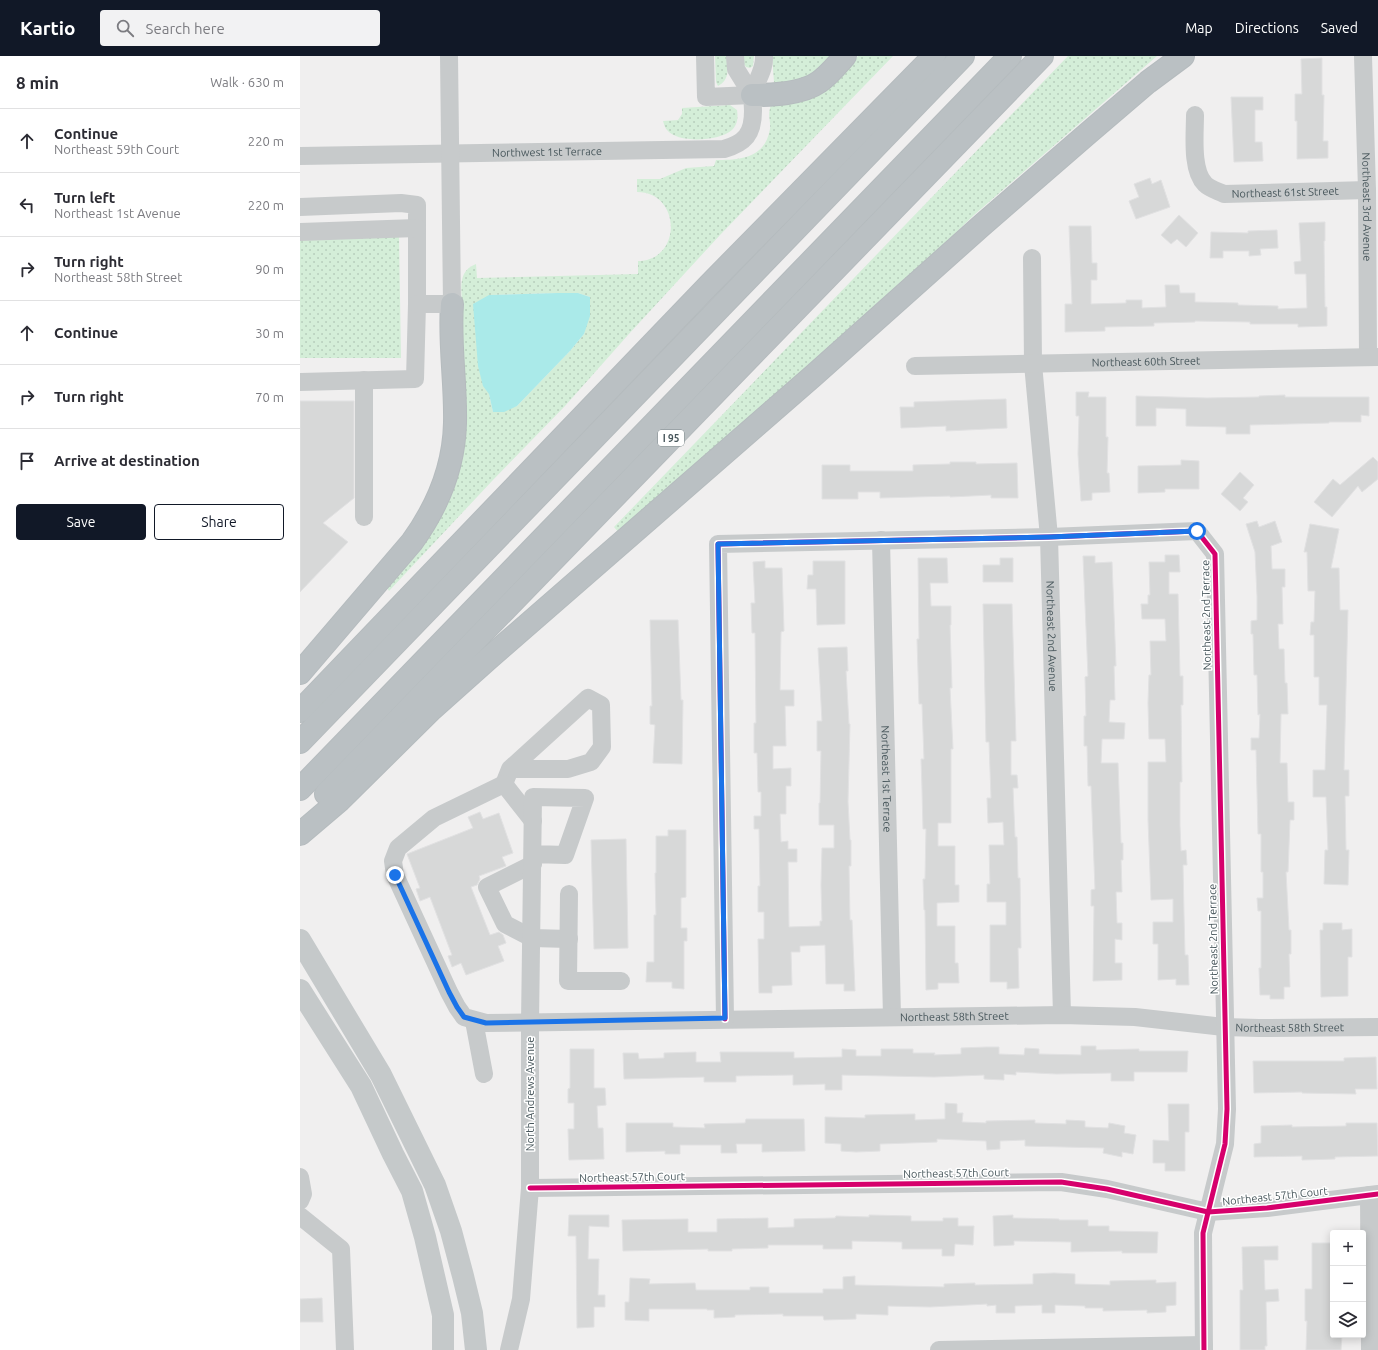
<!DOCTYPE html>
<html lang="en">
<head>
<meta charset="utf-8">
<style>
  body { margin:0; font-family:Ubuntu,sans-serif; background:#f2f2f3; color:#2b2b33 }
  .controls { position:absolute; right:12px; bottom:12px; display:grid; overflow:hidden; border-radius:4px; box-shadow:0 2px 10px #0003 }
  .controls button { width:36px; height:36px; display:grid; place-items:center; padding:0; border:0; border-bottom:1px solid #e1e1e2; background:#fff; color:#2b2b33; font:20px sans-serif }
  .stop { position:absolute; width:12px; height:12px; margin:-9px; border:3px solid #1a73e8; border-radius:50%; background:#fff }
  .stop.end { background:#1a73e8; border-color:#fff; box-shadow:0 1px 4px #0008 }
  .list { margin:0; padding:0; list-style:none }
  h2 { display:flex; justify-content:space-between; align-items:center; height:52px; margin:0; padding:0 16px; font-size:17px }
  h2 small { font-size:13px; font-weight:400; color:#7c7c81 }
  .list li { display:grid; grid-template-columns:26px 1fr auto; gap:12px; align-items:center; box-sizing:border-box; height:64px; padding:0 16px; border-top:1px solid #e1e1e2 }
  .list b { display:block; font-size:15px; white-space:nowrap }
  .list p { margin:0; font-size:13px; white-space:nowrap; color:#7c7c81 }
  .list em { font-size:13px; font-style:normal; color:#7c7c81 }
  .actions { display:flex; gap:8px; padding:12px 16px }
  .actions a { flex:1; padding:9px 0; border:1px solid #111827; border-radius:4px; text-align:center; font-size:14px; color:#111827 }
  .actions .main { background:#111827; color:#fff }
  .icon { flex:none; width:22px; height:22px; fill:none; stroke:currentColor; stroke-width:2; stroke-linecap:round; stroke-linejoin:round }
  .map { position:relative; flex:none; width:1078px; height:1294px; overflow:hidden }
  header { display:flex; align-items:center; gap:24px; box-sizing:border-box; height:56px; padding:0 20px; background:#111827; color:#fff }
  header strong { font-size:19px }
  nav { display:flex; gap:22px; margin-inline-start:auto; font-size:14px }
  .search { width:280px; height:36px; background:#f2f2f3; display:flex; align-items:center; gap:10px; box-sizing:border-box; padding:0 14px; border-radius:4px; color:#7c7c81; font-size:15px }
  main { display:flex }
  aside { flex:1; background:#fff }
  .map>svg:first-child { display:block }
</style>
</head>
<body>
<header>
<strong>Kartio</strong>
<div class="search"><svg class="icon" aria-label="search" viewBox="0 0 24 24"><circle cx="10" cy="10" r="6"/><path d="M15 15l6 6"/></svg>Search here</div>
<nav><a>Map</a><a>Directions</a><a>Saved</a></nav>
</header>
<main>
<aside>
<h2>8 min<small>Walk · 630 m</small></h2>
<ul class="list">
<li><svg class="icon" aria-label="ahead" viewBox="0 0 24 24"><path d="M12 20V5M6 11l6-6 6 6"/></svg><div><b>Continue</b><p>Northeast 59th Court</p></div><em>220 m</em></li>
<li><svg class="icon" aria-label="left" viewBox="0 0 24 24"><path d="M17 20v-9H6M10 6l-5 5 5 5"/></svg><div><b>Turn left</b><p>Northeast 1st Avenue</p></div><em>220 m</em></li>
<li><svg class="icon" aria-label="right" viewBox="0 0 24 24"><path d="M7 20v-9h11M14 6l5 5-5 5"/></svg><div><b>Turn right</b><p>Northeast 58th Street</p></div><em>90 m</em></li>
<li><svg class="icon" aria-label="ahead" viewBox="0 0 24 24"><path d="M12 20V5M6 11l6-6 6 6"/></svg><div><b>Continue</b></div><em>30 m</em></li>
<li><svg class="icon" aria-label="right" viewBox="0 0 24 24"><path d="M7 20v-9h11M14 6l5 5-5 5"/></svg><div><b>Turn right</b></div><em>70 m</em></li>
<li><svg class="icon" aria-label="arrive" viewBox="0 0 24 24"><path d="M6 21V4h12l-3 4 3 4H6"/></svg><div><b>Arrive at destination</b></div></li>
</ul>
<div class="actions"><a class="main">Save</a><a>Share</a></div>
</aside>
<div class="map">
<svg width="1078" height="1294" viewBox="0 0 1078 1294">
  <defs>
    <pattern id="grass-dots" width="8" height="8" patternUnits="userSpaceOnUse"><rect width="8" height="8" fill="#d4eed8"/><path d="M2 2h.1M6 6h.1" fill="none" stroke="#b7cebc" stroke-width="1.8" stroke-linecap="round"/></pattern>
  </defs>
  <rect width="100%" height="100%" fill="#f0efef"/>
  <!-- grass -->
  <g fill="url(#grass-dots)" fill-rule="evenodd">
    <path d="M415,0H427C428,12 430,24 418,30L416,26Z"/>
    <path d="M444,0H454L453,10L450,12L446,11L444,8Z"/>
    <path d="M472,0H534L503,25L478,29L474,26Z"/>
    <path d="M558,0H593L420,179L328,279L265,350L192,425L89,535L86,530L141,454L157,273C159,268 162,261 162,255C163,237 155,216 176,208L177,222L338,218V205C382,205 382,136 337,136V123H360L386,112L414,110L416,104C439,104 465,103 470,73C471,64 467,60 471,49L524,35ZM257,237H278L290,241L284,278L270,295L217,350L193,356L189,338V239Z"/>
    <path d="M768,0H857L674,159L569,261L320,478L314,471Z"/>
    <path d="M430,49L437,54C438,61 438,68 432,74C420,85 378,88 367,74C365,72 364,68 363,65L378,64L382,58V52Z"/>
    <path d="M99,178L101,302H0V181Z"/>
  </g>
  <!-- water -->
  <path fill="#aaeae9" d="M257,237H278L290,241V260L284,278L270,295L217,350L204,356H193L189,338L183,330L178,310L173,248L189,239Z"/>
  <!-- building -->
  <g fill="#d7d8d8" stroke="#e1e1e2">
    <path d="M1022,2V39H1024L1023,85H1028V102L997,103V65H995V38H1002L1001,3Z"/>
    <path d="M931,41H963V54H955V86H962L963,105L934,106Z"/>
    <path d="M850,122L852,128L861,124L870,151L836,163L829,145L839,141L834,128Z"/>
    <path d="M879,159L898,177L886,191L877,183L871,188L861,179Z"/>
    <path d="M1025,166V185H1024L1025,251H1027V270L998,271V268H950V266L895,265V266L854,267V270L805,271V275L765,276V248H772L769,170H791L792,207H797V224H791V248L826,247V244H842V252L866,251L865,229H879L880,237H895V246L938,247V249L978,250V253L1007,252L1006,218H995L994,206L1001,205L999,167Z"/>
    <path d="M977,174L978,192L960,193L961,199L949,200V195H923V202H910L911,176L948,177V175Z"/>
    <path d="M776,336H789L788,341H806V381H808L807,417H809L810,436L792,437V444L781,445L778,398L779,360H776Z"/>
    <path d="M985,339V341H1069V360L1061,359V366H1029V367L950,369V378H926V371L886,370V353L856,352V370H836V340L907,342L959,341V340Z"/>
    <path d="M706,343L707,372L646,375V370L601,372L600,351H614V346Z"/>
    <path d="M0,345H54V442L23,467L48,486L0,536Z"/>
    <path d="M1073,401L1078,406V423L1062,436L1058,430L1032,461L1014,446L1033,423L1040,429Z"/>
    <path d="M881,404L899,405V433H865V436L838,437V410L881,409Z"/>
    <path d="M650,406H676V408L717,407L718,442H691V439L650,441V440L580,442V436H558V443H522V409H550V415H613V409L650,408Z"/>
    <path d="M940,416L954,429L943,442L948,446L940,455L921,438Z"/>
    <path d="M957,465L959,471L975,465L982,486L971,490L972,513H985V531H982L983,568H978L979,593H984L985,627H987L988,658H981L980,707H987L988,746H994V764H990L988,816H986L989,874H991V898H989L990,931H984V943H970V939H960L959,912H961V855H958L957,842H963V816H961V778H958L956,694H951V682H959L960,658L958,659L957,619H954L953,578H951V565L957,564V540L955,496L946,468Z"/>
    <path d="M1010,468L1039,473L1031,512H1039L1040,554H1048L1044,714H1049V740H1045L1046,794H1049L1048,829L1024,828L1025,794H1028L1026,741H1013V714H1025L1027,649H1019V621H1014V579H1010L1011,566H1014L1015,535H1008L1007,496H1004Z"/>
    <path d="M865,499H879L880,516H869V538H878L880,620H883V649H881L882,726H880V770L881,795L886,794L887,809H883L884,859L885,899H888L889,929H876V923L858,924V888H853V866H873V843L851,844L848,763V706H866L865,683H849L848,647L849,619H851L850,585H866L865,563H842L841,548H848V539H850L849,506H865Z"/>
    <path d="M783,500H795V507L812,506L816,610H814L815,644H810L809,666L825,667L824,683H802L801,707H818L821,787H823V804H821L822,836H816L817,867H822V884L815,883V907H822V924L793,925L794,850H791V834L795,833L791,730H788L787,690H784V660H786L785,621L788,620Z"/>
    <path d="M618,502H647L648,527H630L631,550H651V569H650L652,632H650L653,693H651V767H638V790H655V829H659V846L637,847V870H655V907H658L659,927H638V933L626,934L625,854H624L623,823H625L626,773H623L622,733L621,703H624L622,648H619L617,583H619Z"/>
    <path d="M700,502H713V526H683V509H700Z"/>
    <path d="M465,505V512H482L484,575L481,576L480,634H494V650H485L486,690H473V713L491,712V730H486V758H480L481,786L488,785V793H497V806H488L489,871L520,870V865H522L521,829L522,792H534V769H519V747H520L521,695H517V665H522L518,592L547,591L548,615H546L549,668H550L548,746L550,784H551V810H549L550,864H552L555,935H544V928H526L525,889L500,890V896H491L492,929L472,930V937H459L458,883H464V856H458V830H460L459,773H454V760H461V736H458L457,697H454V667H456L455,577H452L451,547H455L453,506Z"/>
    <path d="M513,505H545V568L517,569L516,533H507L508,519H513Z"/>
    <path d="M683,548H712L716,685H711V719H717L718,732H713L715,781H717L718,822H720L721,892H718L719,932L707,933V926H690V869H706V846H687V828H690L689,789H704L703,766L688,767L687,742H691L689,686H686Z"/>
    <path d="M350,564H378L381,644H383L382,708L353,707L355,669L350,668V650H352Z"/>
    <path d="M180,756L183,763L199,757L213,797L202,801L206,810L179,820L180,823L177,829L171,831L190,879L199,876L203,879L206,887L198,890L204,905L166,919L161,907L152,911L148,900L152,899L130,841L120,845L116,833L120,832L107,798L173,772L168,761Z"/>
    <path d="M368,774H386V841L381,842V872H387V885H384V933L372,932V926H346L347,906H354V859H356L355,817H356V780H368Z"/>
    <path d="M326,783L328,892L294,893L291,784Z"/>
    <path d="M1023,867H1042V874L1052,873V901H1048V940L1021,941L1020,874H1023Z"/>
    <path d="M781,990H796V994L839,993V995H888L887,1016H834V1025H811V1017L756,1018L716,1016V1019L704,1018V1024L684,1023V1019L634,1021L542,1019V1034H525V1028L493,1029V1019L436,1020V1026H404V1021L324,1023L323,997H338L339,1003L364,1002V997L396,996V1006H421L420,996H494V1002L542,1001V993L556,994V1000H581V993H613V997H635L634,999L661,998V992L687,991H699V998L724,999L725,992L739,993V998L781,999Z"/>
    <path d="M270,993H294V1032H305L306,1049L297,1050L298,1072H303L304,1103L269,1104L268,1073H274V1047H268V1033L270,1032Z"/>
    <path d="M1076,1001L1077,1033H1055L1056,1038L1002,1037V1036L954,1037L953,1005H1044V1002Z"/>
    <path d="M645,1047L657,1048V1057H663L662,1066L686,1067V1065L735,1064V1067L766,1068V1064L785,1065V1071L808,1072L809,1067L825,1070L824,1077L836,1079L833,1098L822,1096V1101L803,1097L804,1092L725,1090V1084L700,1085V1093L687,1094L686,1085L637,1083V1086L580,1088V1095L556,1096L541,1095V1088L525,1087V1061L565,1062V1059L615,1058V1064L645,1063Z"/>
    <path d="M868,1048H889V1076H885V1115H865V1107H853V1084L869,1085Z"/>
    <path d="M446,1063H504L505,1095L462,1096V1088H436L437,1097H421V1089H380V1098H365V1095L326,1096V1067H373V1071L405,1072L404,1068L445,1067Z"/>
    <path d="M1046,1067H1077L1078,1100L1035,1101V1103L1002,1104V1100L954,1101V1088L961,1087V1070L992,1069V1071L1046,1070Z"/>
    <path d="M269,1159H309V1171L289,1170L288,1203H299L298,1239H305V1251H294V1271L277,1272L276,1180H268Z"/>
    <path d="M569,1159L611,1160V1165H643V1162H658V1170H674L673,1189L655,1188L654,1200H642V1193H602V1186L552,1185V1193H523V1189H468V1192L432,1193V1195H408V1193L323,1195L322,1164L388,1163V1176H417V1163L468,1162V1172L494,1171V1163L535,1162L536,1160L569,1161Z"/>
    <path d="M713,1159V1162L759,1163V1164H788V1170H809V1175L858,1176L857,1197H822V1195L771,1196V1186L714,1185V1189L694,1190L693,1160Z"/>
    <path d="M1012,1187H1033V1279H1042L1041,1294H1006L1007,1265H1005V1233H1012Z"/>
    <path d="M978,1190V1204H964L965,1234L978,1233L979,1245L966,1246L967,1290H965V1294H940V1234H943L942,1191Z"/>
    <path d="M754,1217L775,1218V1228L810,1229V1225L856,1224V1227L876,1226V1249L866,1250V1256L847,1257V1254L803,1255V1252H785V1250L755,1249V1257H742V1249L715,1250V1257H696V1249L687,1250V1248L630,1251L588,1250V1259L556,1258V1263L524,1264L523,1260H483V1258L435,1259V1261L414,1262V1254H407V1253H349V1265L325,1264V1246H329L330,1222L350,1223L349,1228L395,1227L396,1234H450V1231H469V1237H523V1233H543V1221L555,1220V1229L644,1231V1228L675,1227V1229L733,1228V1218Z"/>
    <path d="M22,1242L23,1266H0V1243Z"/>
  </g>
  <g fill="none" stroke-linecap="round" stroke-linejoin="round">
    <!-- highway casing -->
    <g stroke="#b5bbbe" stroke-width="24">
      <g id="highway">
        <path d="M452,39C472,39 502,38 519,26C529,19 537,9 545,0"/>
        <path d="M0,617L112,486C138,450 154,411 155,367C156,327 149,287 152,248"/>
        <path d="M0,655L409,229L634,0"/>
        <path d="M0,686L663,0"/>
        <path d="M0,733L710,0"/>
        <path d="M26,738L742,0"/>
        <path d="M0,778L40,744L132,653L188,603L513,320L681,170L786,79L848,26L883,0"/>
      </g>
    </g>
    <!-- minor -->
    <g stroke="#c7cacb" stroke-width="18">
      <path d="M405,0L406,41L452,39"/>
      <path d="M435,0L436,13L452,39"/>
      <path id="s1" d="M1063,0L1067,134L1068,301"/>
      <path id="s2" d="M895,59C895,78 891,114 905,128C910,133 918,135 924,138L1067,134"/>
      <path id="s3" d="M0,100L424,93C445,87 453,78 453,55C453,50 452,44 453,39C455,25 465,15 464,0"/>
      <path d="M0,151L101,147L117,149V248L115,323L0,326"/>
      <path d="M0,176L117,172"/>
      <path id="s4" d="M732,202L733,308L749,481L762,959"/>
      <path d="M117,248H152L149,0"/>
      <path id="s5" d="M615,310L1078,301"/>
      <path d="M64,461V324"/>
      <path id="s6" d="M581,484L592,961"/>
      <path d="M204,728L210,713L288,642L301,649L302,691L291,706L268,713H210"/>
      <path id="s7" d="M233,765L204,728L134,762L98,792L93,805L95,819L149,936L157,951L164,961L186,967L762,959L835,961L924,971L959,972L1078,971"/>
      <path d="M233,808L187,831L205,868L232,882L269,883"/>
      <path d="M269,838L268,925H321"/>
      <path d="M425,963L418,488L749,481L897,475L915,498L927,1053L925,1088L903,1177L904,1294"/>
      <path d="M174,965L184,1018"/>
      <path d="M0,1121L3,1138L0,1145"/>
      <path d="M230,1132L761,1126L807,1133L908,1156L967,1152L1078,1138"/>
      <path d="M1069,1139L1070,1294"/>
      <path d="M0,1160L41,1193L45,1294"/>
      <path d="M209,1294L221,1243L230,1132V967L233,741L285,742L265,799L233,798"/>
      <path d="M639,1294L904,1289"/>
    </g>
    <!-- major -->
    <g stroke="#c5c9ca" stroke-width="22">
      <path d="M0,884L81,1019L135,1129L151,1175L163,1220L172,1257L176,1294"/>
      <path d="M0,934L61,1030L93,1098L112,1135L125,1181L143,1259V1294"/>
    </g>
    <!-- highway -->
    <use href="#highway" stroke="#bac0c3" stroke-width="22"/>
    <!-- cycleway casing -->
    <g stroke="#fff" stroke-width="8">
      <g id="cycleway">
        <path d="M425,963L418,488L749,481L897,475L915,498L927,1053L925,1088L903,1177L904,1294"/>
        <path d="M230,1132L761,1126L807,1133L908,1156L967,1152L1078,1138"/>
      </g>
    </g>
    <!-- cycleway -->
    <use href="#cycleway" stroke="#d6006c" stroke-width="5"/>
  </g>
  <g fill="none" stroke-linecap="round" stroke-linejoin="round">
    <!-- route -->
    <path stroke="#1a73e8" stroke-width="5" d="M95,819L149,936L157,951L164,961L186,967L425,962L418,488L749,481L897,475"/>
  </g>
  <g text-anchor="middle" stroke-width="3" stroke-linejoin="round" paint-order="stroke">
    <!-- shield labels -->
    <rect fill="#fff" stroke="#7e898c" stroke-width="1" x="358" y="374" width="26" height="16" rx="3"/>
    <g font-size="10" font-weight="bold" fill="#47565b">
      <text x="371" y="386">I 95</text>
    </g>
    <!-- street labels -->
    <g font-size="11" fill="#47565b" stroke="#fff">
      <text dy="4" stroke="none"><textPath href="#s3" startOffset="247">Northwest 1st Terrace</textPath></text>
      <text dy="4" stroke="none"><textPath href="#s2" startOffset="154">Northeast 61st Street</textPath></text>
      <text dy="4" stroke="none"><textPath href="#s1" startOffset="151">Northeast 3rd Avenue</textPath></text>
      <text dy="4" stroke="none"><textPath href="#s5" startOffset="231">Northeast 60th Street</textPath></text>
      <text transform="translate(906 559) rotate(-91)" y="4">Northeast 2nd Terrace</text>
      <text dy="4" stroke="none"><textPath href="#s4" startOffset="379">Northeast 2nd Avenue</textPath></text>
      <text dy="4" stroke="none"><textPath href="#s6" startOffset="239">Northeast 1st Terrace</textPath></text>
      <text transform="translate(913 883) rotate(-91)" y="4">Northeast 2nd Terrace</text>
      <text dy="4" stroke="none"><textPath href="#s7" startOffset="849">Northeast 58th Street</textPath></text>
      <text dy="4" stroke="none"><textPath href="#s7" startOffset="1185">Northeast 58th Street</textPath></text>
      <text transform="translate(230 1038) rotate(-90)" y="4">North Andrews Avenue</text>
      <text transform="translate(656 1117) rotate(-1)" y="4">Northeast 57th Court</text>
      <text transform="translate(332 1121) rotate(-1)" y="4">Northeast 57th Court</text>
      <text transform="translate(975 1140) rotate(-6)" y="4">Northeast 57th Court</text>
    </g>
  </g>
</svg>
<div class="controls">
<button>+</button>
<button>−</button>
<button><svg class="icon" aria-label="layers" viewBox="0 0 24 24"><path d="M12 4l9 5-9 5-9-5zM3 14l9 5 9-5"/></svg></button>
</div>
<div class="stop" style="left:897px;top:475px"></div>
<div class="stop end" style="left:95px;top:819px"></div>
</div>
</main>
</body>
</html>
